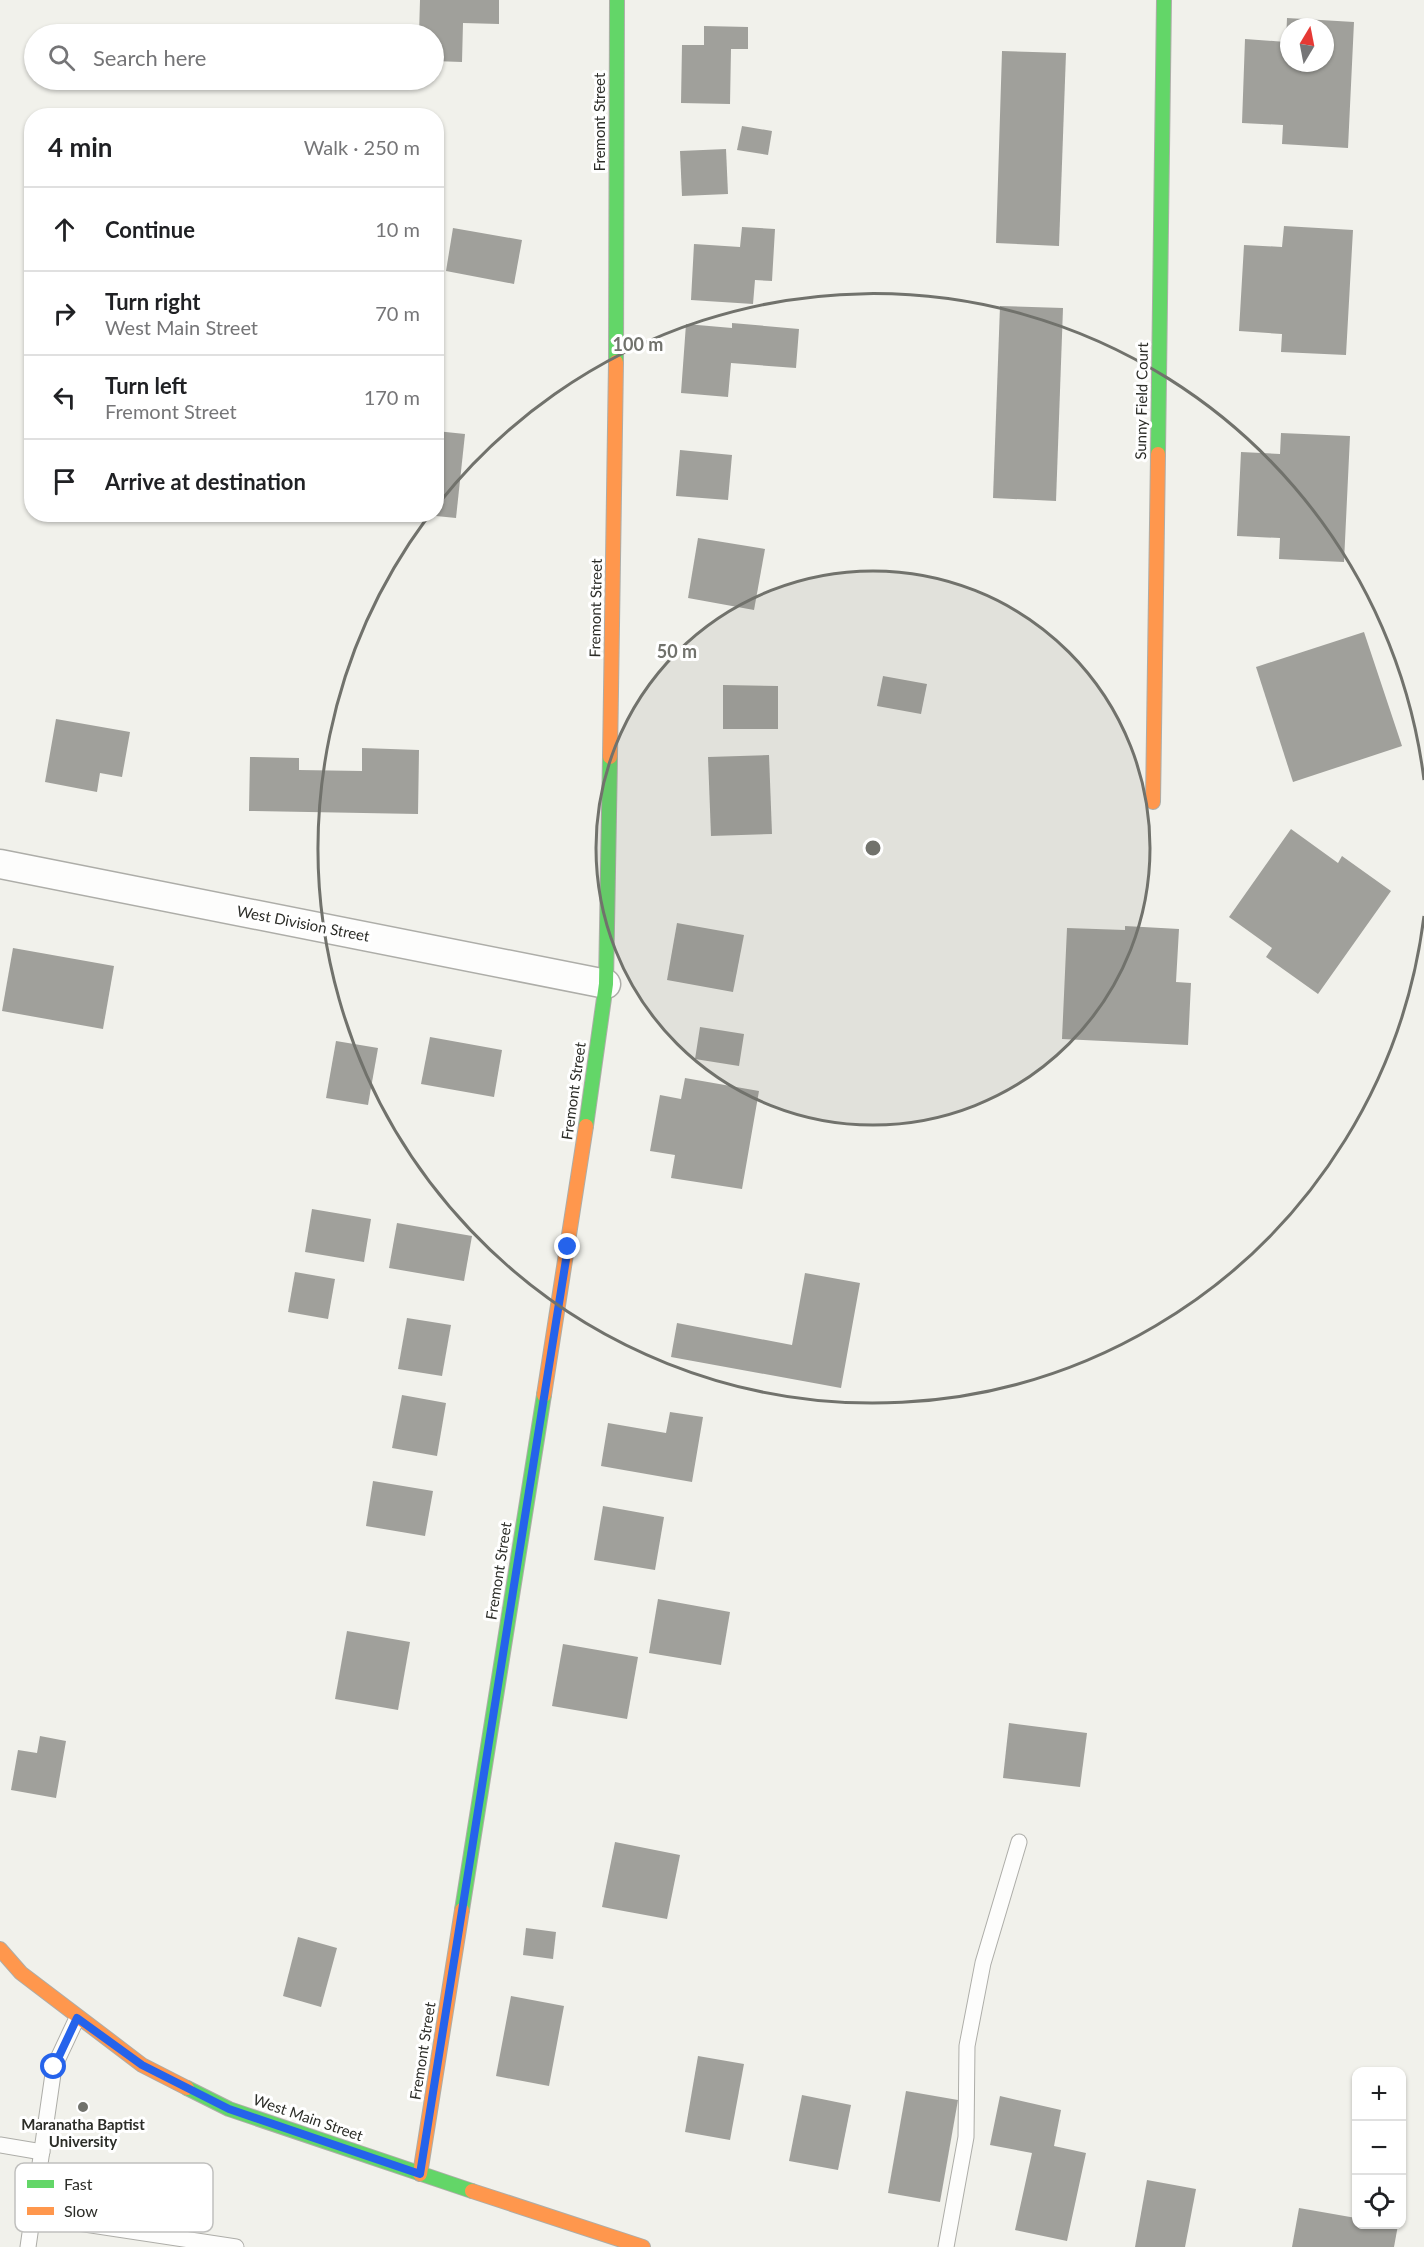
<!DOCTYPE html>
<html lang="en">
<head>
<meta charset="utf-8">
<style>
  body { margin:0; font-family:Lato,sans-serif; background:#f6f6f6; color:#202124 }
  .controls { position:absolute; right:18px; bottom:18px; display:grid; overflow:hidden; border-radius:12px; box-shadow:0 2px 4px #0004 }
  .controls button { width:54px; height:54px; display:grid; place-items:center; padding:0; border:0; border-bottom:2px solid #e0e0e0; background:#fff; color:#202124; font:30px sans-serif }
  .compass { position:absolute; left:1280px; top:18px; width:54px; height:54px; border-radius:50%; background:#fff; box-shadow:0 2px 4px #0004; rotate:10deg }
  .stop { position:absolute; width:18px; height:18px; margin:-14px; border:4px solid #2563eb; border-radius:50%; background:#fff }
  .stop.end { background:#2563eb; border-color:#fff; box-shadow:0 2px 6px #0008 }
  .list { margin:0; padding:0; list-style:none }
  h2 { display:flex; justify-content:space-between; align-items:center; height:78px; margin:0; padding:0 24px; font-size:26px }
  h2 small { font-size:20px; font-weight:400; color:#757577 }
  .list li { display:grid; grid-template-columns:39px 1fr auto; gap:18px; align-items:center; box-sizing:border-box; height:84px; padding:0 24px; border-top:2px solid #e0e0e0 }
  .list b { display:block; font-size:22px; white-space:nowrap }
  .list p { margin:0; font-size:20px; white-space:nowrap; color:#757577 }
  .list em { font-size:20px; font-style:normal; color:#757577 }
  .icon { flex:none; width:33px; height:33px; fill:none; stroke:currentColor; stroke-width:2; stroke-linecap:round; stroke-linejoin:round }
  .map { position:relative; flex:none; width:1424px; height:2247px; overflow:hidden }
  .search { position:absolute; background:#fff; box-shadow:0 2px 4px #0004; left:24px; top:24px; width:420px; height:66px; display:flex; align-items:center; gap:15px; box-sizing:border-box; padding:0 21px; border-radius:33px; color:#757577; font-size:22px }
  .panel { position:absolute; background:#fff; box-shadow:0 2px 4px #0004; left:24px; top:108px; width:420px; height:414px; border-radius:24px }
  .map>svg:first-child { display:block }
</style>
</head>
<body>
<div class="map">
<svg width="1424" height="2247" viewBox="0 0 1424 2247">
  <rect width="100%" height="100%" fill="#f1f1eb"/>
  <!-- building -->
  <g fill="#a0a09b" fill-rule="evenodd">
    <path d="M420,0H499V24L463,23L462,62L434,61V34H419Z"/>
    <path d="M1287,18L1354,22L1348,148L1282,144L1283,125L1242,123L1245,39L1286,42ZM1289,27H1325V63H1289Z"/>
    <path d="M704,26L748,27V49H731L730,104L681,103L682,45H704Z"/>
    <path d="M1002,51L1066,53L1059,246L996,243Z"/>
    <path d="M742,126L772,131L768,155L737,150Z"/>
    <path d="M726,149L728,194L682,196L680,151Z"/>
    <path d="M1284,226L1353,230L1346,355L1281,352L1282,334L1239,331L1244,245L1282,247Z"/>
    <path d="M742,227L775,229L772,281L755,280L753,304L691,300L694,244L740,247Z"/>
    <path d="M453,228L522,240L514,284L446,271Z"/>
    <path d="M1000,306L1063,308L1056,501L993,498Z"/>
    <path d="M732,323L799,329L796,368L731,363L728,397L681,393L686,324L732,328Z"/>
    <path d="M436,431L465,434L456,518L436,516Z"/>
    <path d="M1281,433L1350,436L1344,562L1279,559L1280,538L1237,536L1241,452L1280,454Z"/>
    <path d="M680,450L732,455L728,500L676,496Z"/>
    <path d="M698,538L765,549L754,610L688,598Z"/>
    <path d="M1364,632L1402,746L1293,782L1256,667Z"/>
    <path d="M883,676L927,684L921,714L877,706Z"/>
    <path d="M723,685L778,686V729H723Z"/>
    <path d="M56,719L130,732L122,777L100,773L97,792L45,782Z"/>
    <path d="M362,748L419,750L418,814L249,811L250,757L299,758V770L362,771Z"/>
    <path d="M769,755L772,834L711,836L708,757Z"/>
    <path d="M1291,829L1338,863L1342,856L1391,891L1318,994L1266,957L1272,948L1229,917Z"/>
    <path d="M677,923L744,935L733,992L667,980Z"/>
    <path d="M1125,926L1179,929L1176,982L1191,983L1188,1045L1062,1039L1067,928L1125,930Z"/>
    <path d="M13,948L114,966L103,1029L2,1011Z"/>
    <path d="M700,1027L744,1034L739,1066L695,1059Z"/>
    <path d="M430,1037L502,1050L494,1097L421,1084Z"/>
    <path d="M336,1041L378,1048L368,1105L326,1098Z"/>
    <path d="M685,1078L759,1091L742,1189L671,1178L675,1155L650,1151L660,1095L681,1099Z"/>
    <path d="M312,1209L371,1219L364,1262L305,1252Z"/>
    <path d="M397,1223L472,1236L464,1281L389,1268Z"/>
    <path d="M295,1272L335,1279L328,1319L288,1312Z"/>
    <path d="M805,1273L860,1283L841,1388L671,1357L677,1323L792,1345Z"/>
    <path d="M407,1318L451,1325L442,1376L398,1369Z"/>
    <path d="M402,1395L446,1403L437,1456L392,1448Z"/>
    <path d="M670,1412L703,1417L692,1482L601,1466L608,1423L666,1433Z"/>
    <path d="M373,1481L433,1491L425,1536L366,1526Z"/>
    <path d="M603,1506L664,1517L655,1570L594,1560Z"/>
    <path d="M658,1599L730,1612L721,1665L649,1653Z"/>
    <path d="M347,1631L410,1642L398,1710L335,1699Z"/>
    <path d="M563,1644L638,1657L627,1719L552,1706Z"/>
    <path d="M1009,1723L1087,1733L1080,1787L1003,1778Z"/>
    <path d="M40,1736L66,1741L56,1798L11,1790L18,1750L37,1753Z"/>
    <path d="M615,1842L680,1855L667,1919L602,1907Z"/>
    <path d="M526,1928L556,1932L553,1959L523,1955Z"/>
    <path d="M298,1937L337,1948L321,2007L283,1996Z"/>
    <path d="M511,1996L564,2006L549,2086L496,2076Z"/>
    <path d="M698,2056L744,2064L730,2140L685,2132Z"/>
    <path d="M906,2091L958,2100L940,2202L888,2193Z"/>
    <path d="M802,2095L851,2105L838,2170L789,2161Z"/>
    <path d="M1000,2096L1061,2110L1054,2146L1086,2153L1067,2241L1015,2230L1032,2153L990,2145Z"/>
    <path d="M1147,2180L1196,2189L1185,2247H1135Z"/>
    <path d="M1299,2208L1356,2218V2224L1398,2225L1394,2247H1292Z"/>
  </g>
  <g fill="none" stroke-linecap="round" stroke-linejoin="round">
    <!-- lane casing -->
    <g stroke="#adada8" stroke-width="17">
      <g id="lane">
        <path d="M0,2145L42,2152"/>
        <path d="M32,2216L236,2247"/>
        <path d="M28,2247L54,2067L77,2018"/>
        <path d="M946,2247L966,2137L967,2046L983,1963L1019,1842"/>
      </g>
    </g>
    <!-- street casing -->
    <g stroke="#adada8" stroke-width="31">
      <path id="street" d="M0,864L606,984"/>
    </g>
    <!-- fast casing -->
    <g stroke="#adada8" stroke-width="16">
      <g id="fast">
        <path d="M616,362L617,0"/>
        <path d="M1158,454L1164,0"/>
        <path d="M586,1126L606,984L610,757"/>
        <path d="M462,1910L544,1395"/>
        <path d="M187,2088L229,2109L472,2191"/>
      </g>
    </g>
    <!-- slow casing -->
    <g stroke="#adada8" stroke-width="16">
      <g id="slow">
        <path d="M610,757L616,362"/>
        <path d="M1153,802L1158,454"/>
        <path d="M544,1395L586,1126"/>
        <path d="M0,1949L21,1973L142,2065L187,2088"/>
        <path d="M420,2174L462,1910"/>
        <path d="M472,2191L643,2247"/>
      </g>
    </g>
    <!-- lane -->
    <use href="#lane" stroke="#fdfdfc" stroke-width="15"/>
    <!-- street -->
    <use href="#street" stroke="#fdfdfc" stroke-width="28"/>
    <!-- fast -->
    <use href="#fast" stroke="#63d668" stroke-width="14"/>
    <!-- slow -->
    <use href="#slow" stroke="#ff974d" stroke-width="14"/>
  </g>
  <g fill="none" stroke-linecap="round" stroke-linejoin="round">
    <!-- route -->
    <path stroke="#2563eb" stroke-width="8" d="M54,2067L77,2018L142,2065L229,2109L420,2174L568,1247"/>
  </g>
  <!-- distance rings -->
  <circle cx="873" cy="848" r="277" fill="#71726c" fill-opacity=".12"/>
  <g fill="none" stroke="#71726c" stroke-width="3">
    <circle cx="873" cy="848" r="277"/>
    <path d="M1424 916A555 555 0 1 1 427 518M439 503A555 555 0 0 1 1424 780"/>
  </g>
  <!-- markers -->
  <circle fill="#71726c" stroke="#fff" stroke-width="2" cx="83" cy="2107" r="6"/>
  <g text-anchor="middle" stroke-width="6" stroke-linejoin="round" paint-order="stroke">
    <!-- street labels -->
    <g font-size="15" fill="#2c2d28" stroke="#fff">
      <text transform="translate(600 122) rotate(-90)" y="5">Fremont Street</text>
      <text transform="translate(1142 401) rotate(-89)" y="5">Sunny Field Court</text>
      <text transform="translate(596 608) rotate(-89)" y="5">Fremont Street</text>
      <text transform="translate(303 924) rotate(11)" y="5">West Division Street</text>
      <text transform="translate(574 1091) rotate(-82)" y="5">Fremont Street</text>
      <text transform="translate(499 1571) rotate(-81)" y="5">Fremont Street</text>
      <text transform="translate(423 2051) rotate(-81)" y="5">Fremont Street</text>
      <text transform="translate(308 2118) rotate(19)" y="5">West Main Street</text>
    </g>
    <!-- poi labels -->
    <g font-size="15" font-weight="bold" fill="#2c2d28" stroke="#fff">
      <text x="83" y="2130">Maranatha Baptist<tspan x="83" dy="17">University</tspan></text>
    </g>
  </g>
  <!-- legend -->
  <rect x="15" y="2163" width="198" height="69" rx="9" fill="#fff" stroke="#c0c0be" stroke-width="1.5"/>
  <rect x="27" y="2180" width="27" height="8" fill="#63d668"/>
  <rect x="27" y="2207" width="27" height="8" fill="#ff974d"/>
  <g font-size="16" fill="#2c2d28">
    <text x="64" y="2190">Fast</text>
    <text x="64" y="2217">Slow</text>
  </g>
  <circle cx="873" cy="848" r="9" fill="#71726c" stroke="#fff" stroke-width="3"/>
  <g font-size="18" text-anchor="middle" font-weight="bold" fill="#71726c" stroke="#fff" stroke-width="6" stroke-linejoin="round" paint-order="stroke">
    <text x="638" y="351">100 m</text>
    <text x="677" y="658">50 m</text>
  </g>
</svg>
<div class="controls">
<button>+</button>
<button>−</button>
<button><svg class="icon" aria-label="locate" viewBox="0 0 24 24"><circle cx="12" cy="12" r="6"/><path d="M12 2v4M12 18v4M2 12h4M18 12h4"/></svg></button>
</div>
<svg class="compass" viewBox="-18 -18 36 36"><path d="M0-13l5 13h-10z" fill="#e53935"/><path d="M0 13l5-13h-10z" fill="#757577"/></svg>
<div class="stop" style="left:54px;top:2067px"></div>
<div class="stop end" style="left:568px;top:1247px"></div>
<div class="search"><svg class="icon" aria-label="search" viewBox="0 0 24 24"><circle cx="10" cy="10" r="6"/><path d="M15 15l6 6"/></svg>Search here</div>
<section class="panel">
<h2>4 min<small>Walk · 250 m</small></h2>
<ul class="list">
<li><svg class="icon" aria-label="ahead" viewBox="0 0 24 24"><path d="M12 20V5M6 11l6-6 6 6"/></svg><div><b>Continue</b></div><em>10 m</em></li>
<li><svg class="icon" aria-label="right" viewBox="0 0 24 24"><path d="M7 20v-9h11M14 6l5 5-5 5"/></svg><div><b>Turn right</b><p>West Main Street</p></div><em>70 m</em></li>
<li><svg class="icon" aria-label="left" viewBox="0 0 24 24"><path d="M17 20v-9H6M10 6l-5 5 5 5"/></svg><div><b>Turn left</b><p>Fremont Street</p></div><em>170 m</em></li>
<li><svg class="icon" aria-label="arrive" viewBox="0 0 24 24"><path d="M6 21V4h12l-3 4 3 4H6"/></svg><div><b>Arrive at destination</b></div></li>
</ul>
</section>
</div>
</body>
</html>
